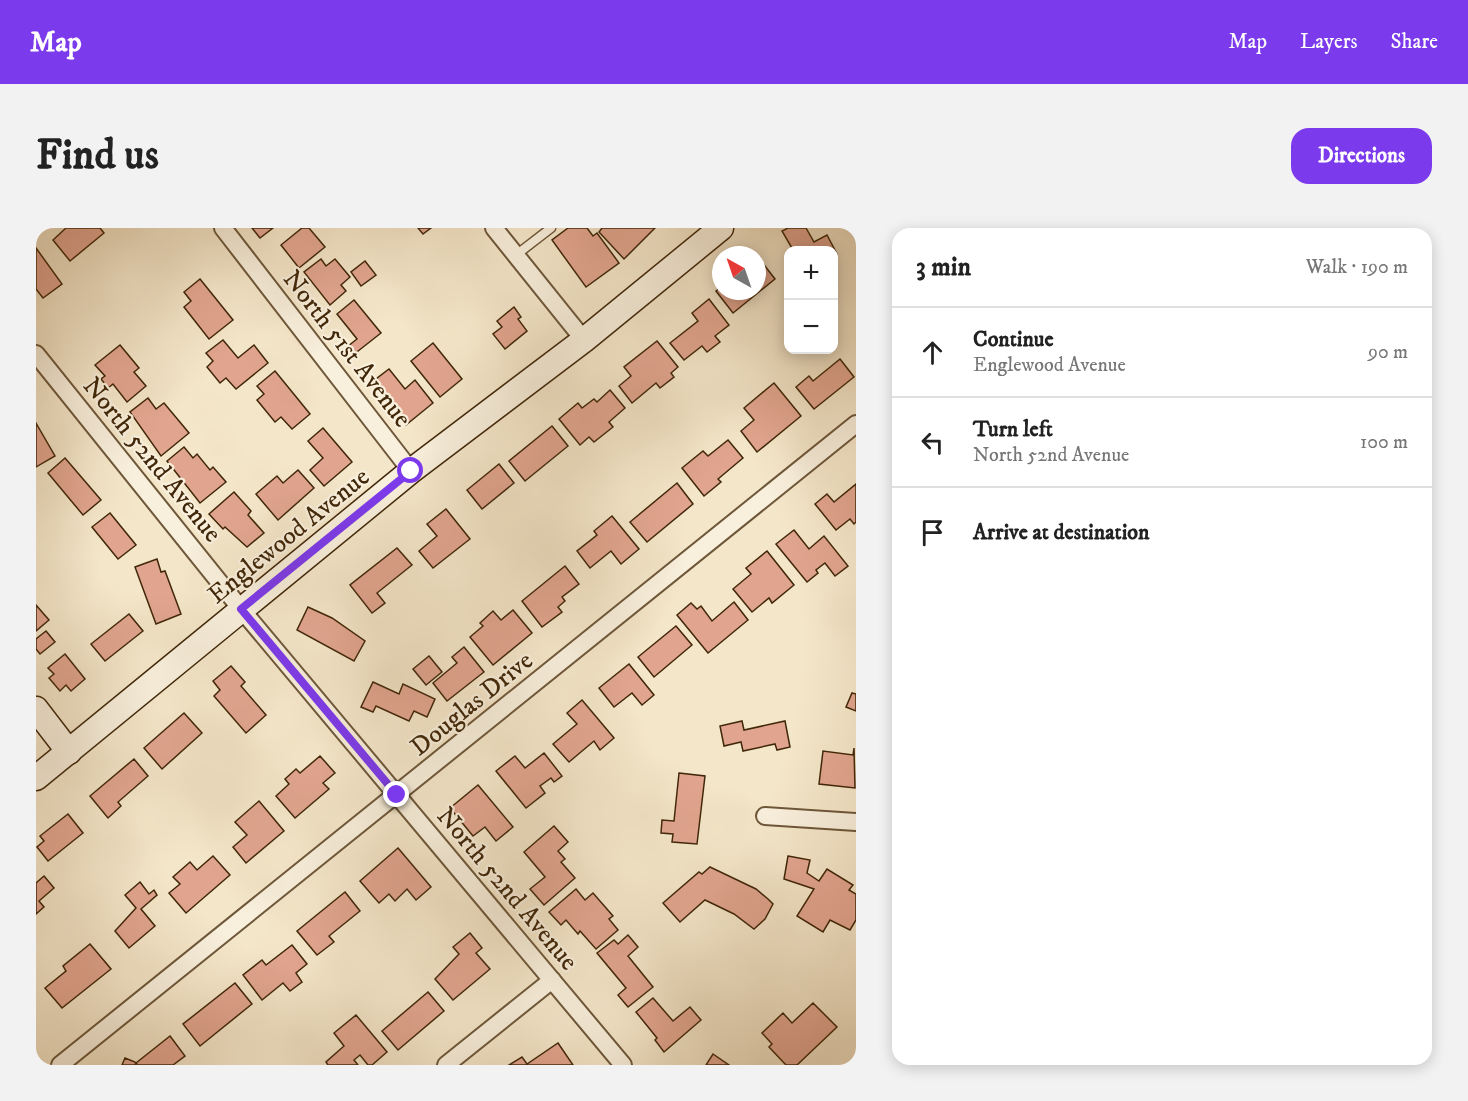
<!DOCTYPE html>
<html lang="en">
<head>
<meta charset="utf-8">
<style>
  body { margin:0; font-family:"IM FELL DW Pica",serif; background:#f2f2f2; color:#222 }
  .controls { position:absolute; right:18px; top:18px; display:grid; overflow:hidden; border-radius:12px; box-shadow:0 3px 15px #0003 }
  .controls button { width:54px; height:54px; display:grid; place-items:center; padding:0; border:0; border-bottom:2px solid #e0e0e0; background:#fff; color:#222; font:30px sans-serif }
  .compass { position:absolute; left:676px; top:18px; width:54px; height:54px; border-radius:50%; background:#fff; box-shadow:0 3px 15px #0003; rotate:320deg }
  .stop { position:absolute; width:18px; height:18px; margin:-14px; border:4px solid #7c3aed; border-radius:50%; background:#fff }
  .stop.end { background:#7c3aed; border-color:#fff; box-shadow:0 2px 6px #0008 }
  .list { margin:0; padding:0; list-style:none }
  h2 { display:flex; justify-content:space-between; align-items:center; height:78px; margin:0; padding:0 24px; font-size:26px }
  h2 small { font-size:20px; font-weight:400; color:#767676 }
  .list li { display:grid; grid-template-columns:39px 1fr auto; gap:18px; align-items:center; box-sizing:border-box; height:90px; padding:0 24px; border-top:2px solid #e0e0e0 }
  .list b { display:block; font-size:22px; white-space:nowrap }
  .list p { margin:0; font-size:20px; white-space:nowrap; color:#767676 }
  .list em { font-size:20px; font-style:normal; color:#767676 }
  .icon { flex:none; width:33px; height:33px; fill:none; stroke:currentColor; stroke-width:2; stroke-linecap:round; stroke-linejoin:round }
  .map { position:relative; flex:none; width:820px; height:837px; overflow:hidden; border-radius:18px }
  header { display:flex; align-items:center; gap:36px; box-sizing:border-box; height:84px; padding:0 30px; background:#7c3aed; color:#fff }
  header strong { font-size:28px }
  nav { display:flex; gap:33px; margin-inline-start:auto; font-size:21px }
  .intro { display:flex; align-items:center; justify-content:space-between; box-sizing:border-box; height:144px; padding:0 36px }
  h1 { margin:0; font-size:42px }
  .button { padding:15px 27px; border-radius:18px; background:#7c3aed; color:#fff; font-size:21px; font-weight:700 }
  main { display:flex; gap:36px; padding:0 36px }
  aside { flex:1; background:#fff; border-radius:18px; box-shadow:0 3px 15px #0003 }
  .map>svg:first-child { display:block }
</style>
</head>
<body>
<header>
<strong>Map</strong>
<nav><a>Map</a><a>Layers</a><a>Share</a></nav>
</header>
<div class="intro"><h1>Find us</h1><a class="button">Directions</a></div>
<main>
<div class="map">
<svg width="820" height="837" viewBox="0 0 820 837">
  <rect width="100%" height="100%" fill="#f4e6c9"/>
  <filter id="stains"><feTurbulence type="fractalNoise" baseFrequency=".00333" numOctaves="4"/><feColorMatrix values="0 0 0 0 .2 0 0 0 0 .09 0 0 0 0 .02 0 0 0 .5 -.17"/></filter>
  <radialGradient id="worn" r=".72"><stop offset=".6" stop-color="#630" stop-opacity="0"/><stop offset="1" stop-color="#630" stop-opacity=".3"/></radialGradient>
  <!-- building -->
  <g fill="#e1a58f" stroke="#412709" stroke-width="1.5">
    <path d="M30,0H64L68,5L34,33L17,12Z"/>
    <path d="M216,0H237L224,10Z"/>
    <path d="M266,0H273L289,19L263,40L245,17Z"/>
    <path d="M382,0H395L387,6Z"/>
    <path d="M532,0H551L557,8L561,5L583,35L550,59L516,12Z"/>
    <path d="M619,0L588,31L563,4L566,0Z"/>
    <path d="M752,0H770L778,14L791,7L801,26L798,28V22H757L746,3Z"/>
    <path d="M0,20L26,56L7,70L0,61Z"/>
    <path d="M722,29L739,51L697,85L680,63L685,59V63H721Z"/>
    <path d="M285,31L290,38L299,31L314,49L305,57L310,63L294,77L268,44Z"/>
    <path d="M329,33L340,47L325,58L315,44Z"/>
    <path d="M164,51L197,92L173,111L148,79L155,73L148,64Z"/>
    <path d="M673,71L693,97L679,108L684,114L671,124L666,118L648,132L634,115L662,93L656,85Z"/>
    <path d="M318,72L345,105L317,127L311,119L321,111L301,86Z"/>
    <path d="M478,79L485,89L482,91L491,103L469,121L457,106L466,99L461,93Z"/>
    <path d="M187,112L202,130L218,117L232,135L200,161L190,150L184,155L171,139L177,133L170,125Z"/>
    <path d="M621,113L642,139L635,145L638,149L624,160L620,155L596,175L583,158L595,148L588,139Z"/>
    <path d="M397,115L426,151L404,169L375,133Z"/>
    <path d="M84,117L103,140L98,144L110,158L91,174L77,156L72,160L65,151L69,148L59,137Z"/>
    <path d="M804,131L818,149L778,181L760,159L773,148L777,153Z"/>
    <path d="M353,141L369,161L379,152L397,175L370,197L336,154Z"/>
    <path d="M239,143L274,186L256,201L245,189L239,194L221,172L228,166L221,158Z"/>
    <path d="M738,155L765,188L721,224L705,203L718,192L708,180Z"/>
    <path d="M574,162L589,180L573,194L577,199L558,214L553,209L544,217L523,191L542,175L546,180L558,171L561,174Z"/>
    <path d="M112,170L120,181L128,175L153,205L125,228L94,184Z"/>
    <path d="M0,195L19,228L0,239Z"/>
    <path d="M516,198L532,218L489,253L473,233Z"/>
    <path d="M287,200L316,234L288,258L274,242L287,230L272,213Z"/>
    <path d="M692,212L707,230L682,251L685,254L668,268L646,240L667,223L672,228Z"/>
    <path d="M148,219L157,230L161,226L174,242L177,239L190,254L164,275L131,233Z"/>
    <path d="M29,230L65,272L47,287L12,245Z"/>
    <path d="M463,236L478,255L446,281L431,262Z"/>
    <path d="M262,242L278,260L242,292L220,266L241,248L247,255Z"/>
    <path d="M641,255L657,276L611,314L594,294Z"/>
    <path d="M820,256V294L818,296L814,291L800,302L779,276L791,266L798,274Z"/>
    <path d="M198,264L215,283L212,287L228,305L211,319L189,299L187,301L173,286Z"/>
    <path d="M410,281L434,311L397,340L383,323L401,308L391,296Z"/>
    <path d="M74,285L100,317L82,331L56,299Z"/>
    <path d="M576,288L603,321L585,336L575,323L554,340L541,323L561,307L558,303Z"/>
    <path d="M758,302L773,321L788,308L812,338L799,348L789,335L780,342L782,345L771,354L740,316Z"/>
    <path d="M361,320L376,337L341,365L349,375L336,385L314,357Z"/>
    <path d="M731,323L758,357L736,375L733,370L716,384L697,361L715,346L710,340Z"/>
    <path d="M121,331L125,344L129,343L145,386L120,396L99,339Z"/>
    <path d="M529,338L543,356L526,369L529,373L522,379L526,384L506,399L486,373Z"/>
    <path d="M698,374L712,392L672,425L641,387L655,375L661,381L665,378L676,393Z"/>
    <path d="M0,377L13,392L0,403Z"/>
    <path d="M272,379L296,390L329,413L318,433L261,402Z"/>
    <path d="M477,382L496,405L457,437L434,409L447,398L444,395L457,383L465,392Z"/>
    <path d="M93,386L107,403L69,433L55,416Z"/>
    <path d="M640,398L656,417L618,449L602,429Z"/>
    <path d="M10,403L19,414L4,426L0,421V411Z"/>
    <path d="M428,419L448,444L411,473L397,455L421,435L416,429Z"/>
    <path d="M29,426L49,451L35,463L30,457L24,463L13,450L18,446L12,440Z"/>
    <path d="M393,428L406,444L390,457L377,441Z"/>
    <path d="M593,436L618,467L606,477L596,465L578,479L563,460Z"/>
    <path d="M195,438L209,454L205,458L230,487L210,505L178,468L184,462L177,453Z"/>
    <path d="M337,454L363,466L367,456L399,471L391,489L378,483L373,493L340,478L337,484L325,479Z"/>
    <path d="M816,465L820,466V483L810,479Z"/>
    <path d="M546,472L578,510L564,522L558,513L533,534L517,516L541,496L531,485Z"/>
    <path d="M148,485L166,505L126,541L108,520Z"/>
    <path d="M706,493L708,502L749,493L754,519L741,522L739,516L707,523L705,514L688,518L684,498Z"/>
    <path d="M818,520L819,560L783,556L787,523L817,527Z"/>
    <path d="M508,525L526,548L518,554L515,550L504,558L509,565L490,580L460,543L479,528L489,540Z"/>
    <path d="M284,528L299,545L287,555L293,561L259,590L240,568L253,556L249,551L260,541L264,545Z"/>
    <path d="M98,531L112,548L82,574L85,578L72,590L54,568Z"/>
    <path d="M643,545L669,548L661,616L636,614L637,606L625,605L626,592L638,593Z"/>
    <path d="M442,557L477,599L460,613L449,599L437,608L414,580Z"/>
    <path d="M223,573L248,603L210,635L197,619L211,607L199,594Z"/>
    <path d="M32,586L47,605L12,633L1,619L8,613L4,608Z"/>
    <path d="M518,598L532,614L522,623L529,631L525,634L539,650L508,677L494,661L509,649L488,624Z"/>
    <path d="M362,620L395,659L380,672L371,661L359,673L353,666L343,675L324,653Z"/>
    <path d="M177,628L194,647L150,685L133,665L144,656L137,649L154,634L161,642Z"/>
    <path d="M752,628L774,632L771,645L783,653L791,641L817,657L813,662L820,666V692L814,702L794,692L787,704L761,688L778,661L748,651Z"/>
    <path d="M674,639L720,661L732,671L737,676L729,691L718,701L698,686L669,672L644,694L627,675L663,644L666,646Z"/>
    <path d="M8,648L18,660L3,673L8,679L0,686V655Z"/>
    <path d="M104,654L113,666L118,662L121,667L105,681L119,698L93,720L79,703L100,680L89,667Z"/>
    <path d="M540,661L549,672L557,665L577,688L573,691L582,702L560,721L544,703L542,706L530,692L525,697L513,684Z"/>
    <path d="M309,664L324,683L293,708L298,714L281,727L261,703Z"/>
    <path d="M434,705L446,720L440,725L454,741L417,772L399,751L423,726L417,719Z"/>
    <path d="M592,707L602,719L592,728L617,759L592,779L582,767L590,760L561,725L578,712L582,716Z"/>
    <path d="M54,716L75,741L26,780L9,760L30,743L27,738Z"/>
    <path d="M256,717L271,736L260,745L266,754L254,763L247,755L226,772L207,747L226,732L230,737Z"/>
    <path d="M199,755L216,776L164,818L147,796Z"/>
    <path d="M392,764L408,783L362,822L346,803Z"/>
    <path d="M617,770L637,793L654,779L665,792L628,824L619,812L621,810L600,784Z"/>
    <path d="M777,775L801,799L761,837H750L733,819L736,816L726,805L747,785L756,795Z"/>
    <path d="M320,787L351,824L336,837H332L324,827L318,832L322,837H292L290,834L308,818L298,805Z"/>
    <path d="M134,808L149,828L137,837H102L100,835Z"/>
    <path d="M522,815L537,837H473L486,829L491,836Z"/>
    <path d="M677,826L693,837H670Z"/>
    <path d="M89,830L99,834L100,837H86Z"/>
  </g>
  <g fill="none" stroke-linecap="round" stroke-linejoin="round">
    <!-- lane casing -->
    <g stroke="#6e5739" stroke-width="11">
      <path id="lane" d="M480,27L515,0"/>
    </g>
    <!-- street casing -->
    <g stroke="#6e5739" stroke-width="20">
      <g id="street">
        <path d="M187,0L375,243"/>
        <path d="M458,0L548,112"/>
        <path d="M0,126L205,381L587,837"/>
        <path d="M729,588L820,594"/>
        <path d="M24,837L820,196"/>
        <path d="M410,837L516,752"/>
      </g>
    </g>
    <!-- secondary casing -->
    <g stroke="#412709" stroke-width="27">
      <g id="secondary">
        <path d="M0,481L33,524"/>
        <path d="M0,550L375,243L548,112L685,0"/>
      </g>
    </g>
    <!-- lane -->
    <use href="#lane" stroke="#f8efdc" stroke-width="8"/>
    <!-- street -->
    <use href="#street" stroke="#f8efdc" stroke-width="16"/>
    <!-- secondary -->
    <use href="#secondary" stroke="#f8efdc" stroke-width="24"/>
  </g>
  <g fill="none" stroke-linecap="round" stroke-linejoin="round">
    <!-- route -->
    <path stroke="#7c3aed" stroke-width="8" d="M361,567L205,381L375,243"/>
  </g>
  <g text-anchor="middle" stroke-width="4.5" stroke-linejoin="round" paint-order="stroke">
    <!-- street labels -->
    <g font-size="26" fill="#412709" stroke="#f8efdc">
      <text transform="translate(312 120) rotate(52)" y="9">North 51st Avenue</text>
      <text transform="translate(117 231) rotate(51)" y="9">North 52nd Avenue</text>
      <text transform="translate(252 307) rotate(-39)" y="9">Englewood Avenue</text>
      <text transform="translate(435 475) rotate(-39)" y="9">Douglas Drive</text>
      <text transform="translate(472 660) rotate(50)" y="9">North 52nd Avenue</text>
    </g>
  </g>
  <rect width="100%" height="100%" filter="url(#stains)"/>
  <rect width="100%" height="100%" fill="url(#worn)"/>
</svg>
<div class="controls">
<button>+</button>
<button>−</button>
</div>
<svg class="compass" viewBox="-18 -18 36 36"><path d="M0-13l5 13h-10z" fill="#e53935"/><path d="M0 13l5-13h-10z" fill="#767676"/></svg>
<div class="stop" style="left:375px;top:243px"></div>
<div class="stop end" style="left:361px;top:567px"></div>
</div>
<aside>
<h2>3 min<small>Walk · 190 m</small></h2>
<ul class="list">
<li><svg class="icon" aria-label="ahead" viewBox="0 0 24 24"><path d="M12 20V5M6 11l6-6 6 6"/></svg><div><b>Continue</b><p>Englewood Avenue</p></div><em>90 m</em></li>
<li><svg class="icon" aria-label="left" viewBox="0 0 24 24"><path d="M17 20v-9H6M10 6l-5 5 5 5"/></svg><div><b>Turn left</b><p>North 52nd Avenue</p></div><em>100 m</em></li>
<li><svg class="icon" aria-label="arrive" viewBox="0 0 24 24"><path d="M6 21V4h12l-3 4 3 4H6"/></svg><div><b>Arrive at destination</b></div></li>
</ul>
</aside>
</main>
</body>
</html>
